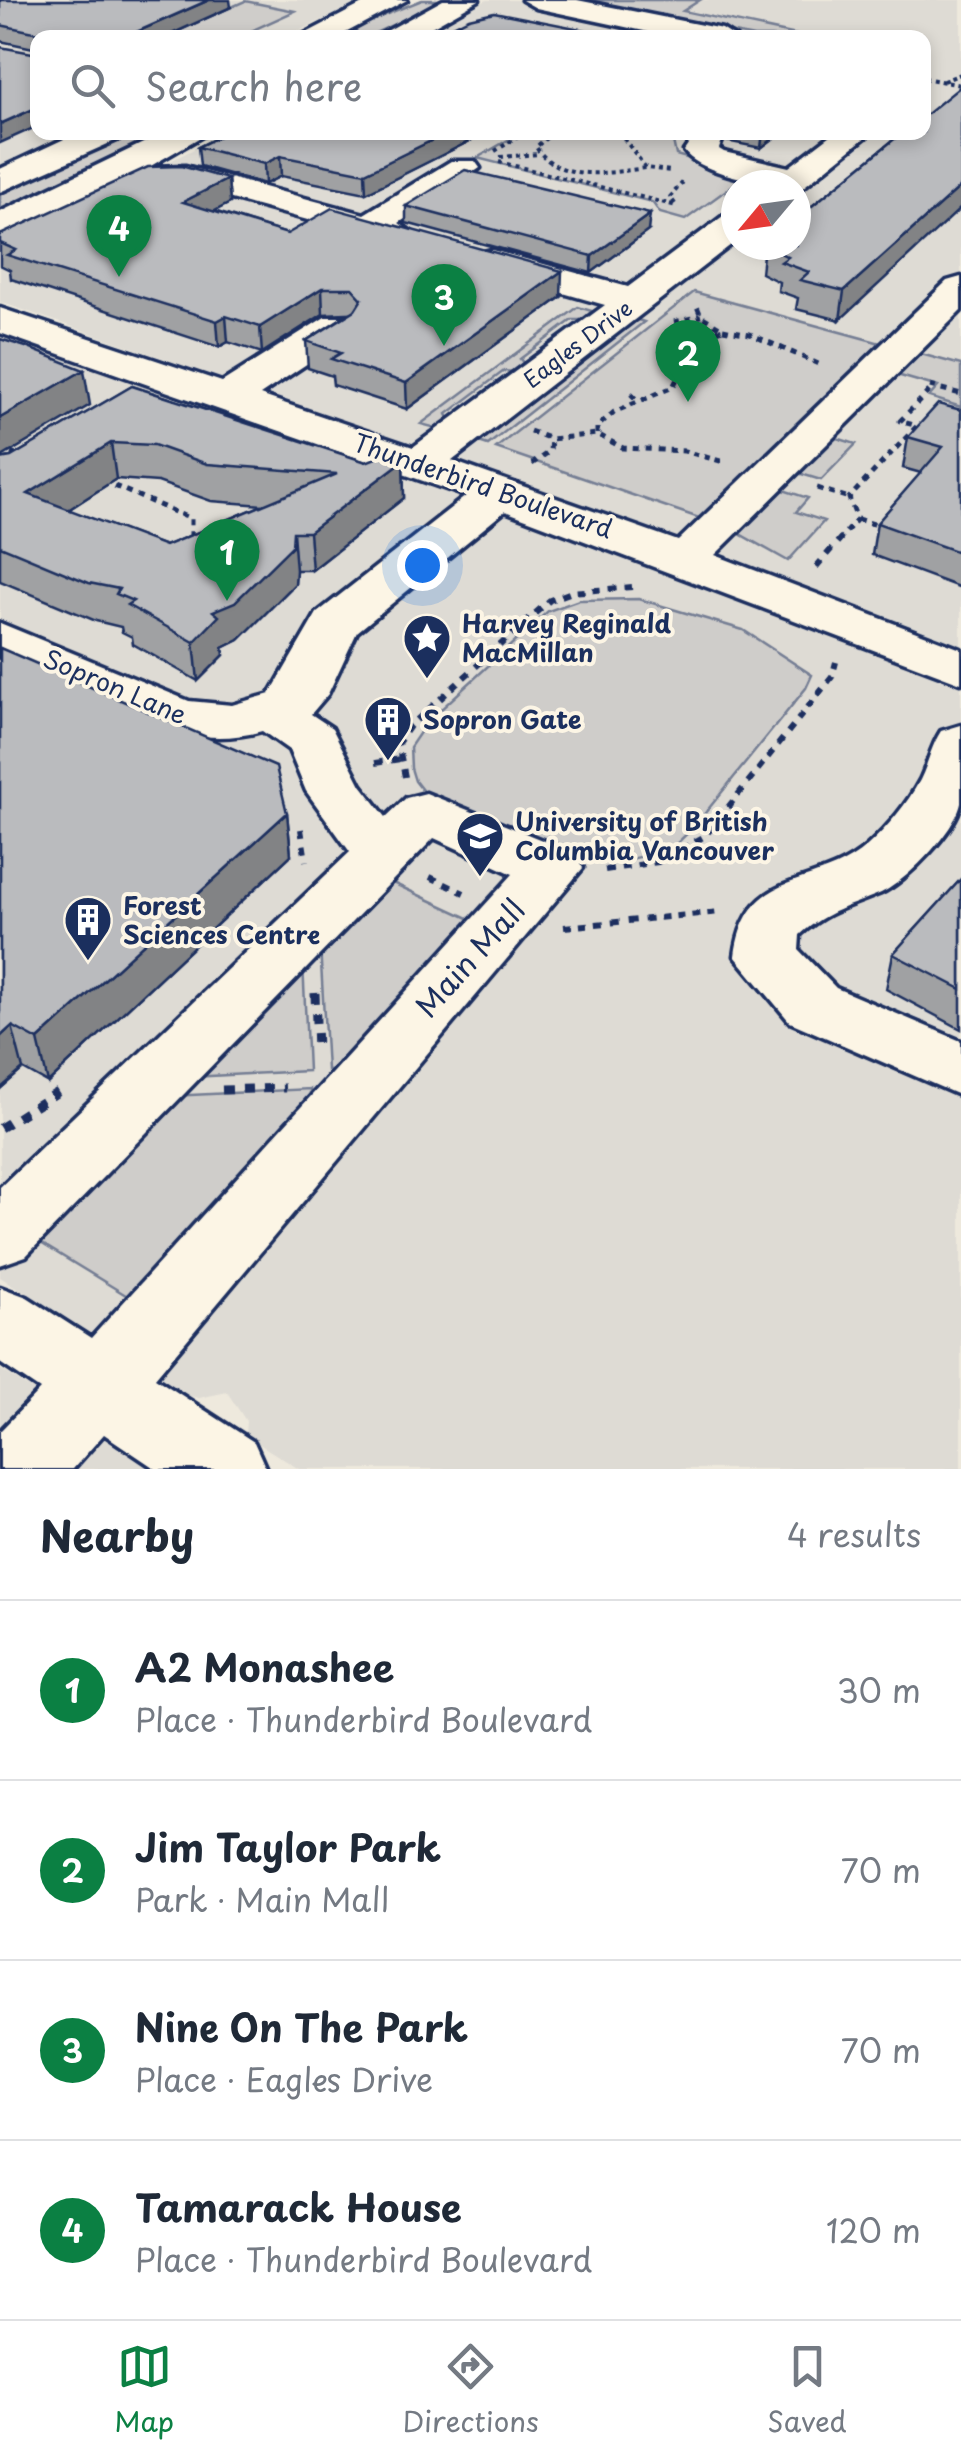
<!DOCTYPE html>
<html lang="en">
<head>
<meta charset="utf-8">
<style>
  body { margin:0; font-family:"Playpen Sans",sans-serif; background:#f2f2f3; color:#1f2937 }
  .compass { position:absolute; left:721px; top:170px; width:90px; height:90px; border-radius:50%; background:#fff; box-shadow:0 5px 15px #0003; rotate:241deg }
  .you { position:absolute; left:422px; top:565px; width:35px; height:35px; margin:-25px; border:8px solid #fff; border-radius:50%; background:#1a73e8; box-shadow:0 0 0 15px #1a73e833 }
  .badge { display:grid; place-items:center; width:65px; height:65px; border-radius:50%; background:#0b8043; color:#fff; font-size:32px; font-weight:700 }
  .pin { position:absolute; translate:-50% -82px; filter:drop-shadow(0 2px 5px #0008) }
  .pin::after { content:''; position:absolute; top:52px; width:35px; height:30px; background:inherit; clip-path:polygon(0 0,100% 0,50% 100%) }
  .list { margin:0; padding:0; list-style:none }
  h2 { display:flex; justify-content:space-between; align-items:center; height:130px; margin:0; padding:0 40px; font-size:42px }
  h2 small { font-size:32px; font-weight:400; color:#747a83 }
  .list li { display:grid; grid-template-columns:65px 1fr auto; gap:30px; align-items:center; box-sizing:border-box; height:180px; padding:0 40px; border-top:2px solid #e0e1e3 }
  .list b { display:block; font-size:38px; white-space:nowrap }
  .list p { margin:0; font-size:32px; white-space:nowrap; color:#747a83 }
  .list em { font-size:32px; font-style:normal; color:#747a83 }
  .icon { flex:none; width:55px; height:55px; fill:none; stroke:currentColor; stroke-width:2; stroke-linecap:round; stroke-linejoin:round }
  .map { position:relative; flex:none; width:961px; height:1469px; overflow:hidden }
  .search { position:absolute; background:#fff; box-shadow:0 5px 15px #0003; left:30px; right:30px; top:30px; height:110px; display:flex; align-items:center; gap:25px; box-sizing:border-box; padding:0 35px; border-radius:20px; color:#747a83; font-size:38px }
  .sheet { height:850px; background:#fff }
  nav { display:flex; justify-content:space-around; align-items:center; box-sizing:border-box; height:140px; border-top:2px solid #e0e1e3; background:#fff; font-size:28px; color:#747a83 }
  nav a { display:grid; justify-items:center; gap:5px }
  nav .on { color:#0b8043 }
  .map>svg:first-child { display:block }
</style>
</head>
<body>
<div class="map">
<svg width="961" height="1469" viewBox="0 0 961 1469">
  <rect width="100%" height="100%" fill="#eee9dd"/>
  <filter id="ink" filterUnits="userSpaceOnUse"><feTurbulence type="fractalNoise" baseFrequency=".01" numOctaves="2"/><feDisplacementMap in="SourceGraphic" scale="20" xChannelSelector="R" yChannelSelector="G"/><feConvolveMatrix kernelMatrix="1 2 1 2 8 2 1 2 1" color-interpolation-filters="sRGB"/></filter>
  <g filter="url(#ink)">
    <!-- built -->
    <g fill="#dedbd4" fill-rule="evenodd">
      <path d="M0,0H367L285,37L38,38V132L78,133L0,168Z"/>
      <path d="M487,0H961V1469H299L245,1435L246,1421L227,1392L199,1398L186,1395L0,1277V336L419,478L376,432L0,302V246L226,133L924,132V38L418,37ZM736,185H796V245H736Z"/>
      <path d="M0,1369L70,1414L152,1469H0Z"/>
    </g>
    <!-- green -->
    <g fill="#cfcdca" stroke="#757e94" stroke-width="2.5">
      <path d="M422,0H446L367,37L327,38Z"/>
      <path d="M565,0H700L683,11L806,37H754Z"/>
      <path d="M245,1L295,11L238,37L161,38Z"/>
      <path d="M125,133H171L0,215V191Z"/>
      <path d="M520,133H644L673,141L676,155L747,175L685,220L660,213L652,202L477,158Z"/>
      <path d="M694,292L961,365V407L929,397L938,387L859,364L748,475L699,518L496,448Z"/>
      <path d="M578,307L592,311L582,320H572L520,359L525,365L514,372L504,371L447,414L450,420L436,428L421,424Z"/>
      <path d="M635,319L644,322L488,445L473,440L495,430L552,386L547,382L554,374L566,375L618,334L614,330Z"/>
      <path d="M824,434L856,444L821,480L788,470Z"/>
      <path d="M777,488L808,498L796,512L824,521L788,561L731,529Z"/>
      <path d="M639,599L743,630L812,675L806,688L693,828L670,850L617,862L571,860L436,808L415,781L411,768L410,747L427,722L548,611L579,600Z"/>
      <path d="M384,879L477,922L343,1069L327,1070L320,945Z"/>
      <path d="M303,962L308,1071L190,1077Z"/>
      <path d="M310,1089V1106L134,1300L31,1237L170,1096Z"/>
    </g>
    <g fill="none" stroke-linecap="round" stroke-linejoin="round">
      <!-- minor casing -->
      <g stroke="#1b2f5e" stroke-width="7">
        <g id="minor">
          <path d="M370,0H407L336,38H297Z"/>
          <path d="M443,0H479L412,38H374Z"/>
          <path d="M522,0H577L722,29L736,38H677L536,8Z"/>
          <path d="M79,132H123L119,139L0,192V169Z"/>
          <path d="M166,132H209L149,167L185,166L364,214L451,161H475L480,168L399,223L413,233L408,241L395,244L184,186L105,188L0,237V212Z"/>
          <path d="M697,132H725L719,149L724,152L789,167L835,132H872L796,193V185C770,185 701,175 684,151Z"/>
          <path d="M736,213V241L452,461L678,541L947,281L961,277V311L715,555L961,649V683L505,511L357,632L328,694L311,714L332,728L361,785L386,817L406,798L426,793L574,853L583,868L155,1378L254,1442L266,1469H156L104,1434L73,1469H0V1431L40,1390L0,1363V1287L27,1297L91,1338L513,874L434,838L26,1256L0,1265V1187L350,852L306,791L289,750L262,731C173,757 79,693 0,657V623L189,701L232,705L270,694L317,613L466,496L0,333V308L222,382L325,317H353L359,325L353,333L260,395L413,447L605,305L479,269L473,261L479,253L492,250L628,287L723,216Z"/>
          <path d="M961,725C961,750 961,779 961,803C956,830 906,882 881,893C848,907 828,910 800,935L799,950L836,988L961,1041V1096L790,1022L735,956C746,866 815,892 867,846C887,828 907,804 920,780C928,764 931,746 941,731Z"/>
        </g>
      </g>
      <!-- path-far3 -->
      <g stroke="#1b2f5e" stroke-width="4" stroke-dasharray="4 4" stroke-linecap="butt">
        <path d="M924,78L961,85"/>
        <path d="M943,81L961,74"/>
        <path d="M553,132L536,147C559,183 608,173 645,168"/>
        <path d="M619,132L646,168L670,171"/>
        <path d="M495,151L526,132"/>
        <path d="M500,157L539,154"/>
        <path d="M499,162L677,206"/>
        <path d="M675,204L670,197L684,181"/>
      </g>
      <!-- path-far2 -->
      <g stroke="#1b2f5e" stroke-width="5" stroke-dasharray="6 6" stroke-linecap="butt">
        <path d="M674,322L701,316"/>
        <path d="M723,329L750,334L823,366"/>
        <path d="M930,386L961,394"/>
        <path d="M631,394L639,402"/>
        <path d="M530,431L551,439L597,434L623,448L684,451L724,462"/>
        <path d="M597,434V427L614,412L673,387L698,338L723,329L701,316L696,304"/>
        <path d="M0,449L16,455"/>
        <path d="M532,464L550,451L551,439"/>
        <path d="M103,481L191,519V541"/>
        <path d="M817,488L849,498"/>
        <path d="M857,519L880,526"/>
        <path d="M838,541L857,519L849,498L917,426L900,421L933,387"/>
      </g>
      <!-- path-far1 -->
      <g stroke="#1b2f5e" stroke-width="6" stroke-dasharray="8 8" stroke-linecap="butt">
        <path d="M816,567L841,538"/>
        <path d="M375,763L400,759"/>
        <path d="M405,777L398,743L410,726L550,600L572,592L632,587"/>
        <path d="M301,829L306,861"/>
        <path d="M605,870L658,862L705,836L832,677L836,662"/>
        <path d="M430,877L464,893"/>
        <path d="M564,927L721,912"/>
      </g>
      <!-- path -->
      <g stroke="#1b2f5e" stroke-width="9" stroke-dasharray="10 10" stroke-linecap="butt">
        <path d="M315,993L317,1051"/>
        <path d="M222,1090L285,1088"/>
        <path d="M0,1128L58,1092"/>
      </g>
      <!-- minor -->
      <use href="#minor" fill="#fcf5e5" fill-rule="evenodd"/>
    </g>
    <!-- wall -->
    <g fill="#a0a1a3" stroke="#1b2f5e" stroke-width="2.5" fill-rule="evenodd">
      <path d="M0,0L231,7L163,38H38V49L0,41Z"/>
      <path d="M228,132H488L366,193L281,176L265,184L200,166L198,147Z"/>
      <path d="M725,132H782L761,148L726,141Z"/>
      <path d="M903,132L840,320L796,309L798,298L778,291L779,282L761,273L764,245Z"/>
      <path d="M228,179L230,203L214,211L287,234L561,297L407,409L333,385L332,376L308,368L306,341L349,313L323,314L262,353L228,342L219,347L11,279L10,270L0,265V235Z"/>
      <path d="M406,206L648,231L591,273L406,223Z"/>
      <path d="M132,386L366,462L403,461L404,498L312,570H296L295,584L239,640L223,648L224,655L198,681L133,644L132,637L122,632L121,627L96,621L0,581V459L11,457ZM116,479L158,482L211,501L263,505L165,546L68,510Z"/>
      <path d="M961,410V588L872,555L877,523L921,473L903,468L908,437Z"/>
      <path d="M0,648L287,813L291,855L48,1083L23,1069L0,1089Z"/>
      <path d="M961,879V1029L886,989L893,954Z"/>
    </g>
    <!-- shaded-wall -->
    <g fill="#828385" stroke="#1b2f5e" stroke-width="2.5">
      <path d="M209,0H230L231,7L163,38H123Z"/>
      <path d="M38,107V126L0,143V124Z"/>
      <path d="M449,132H488L366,193L365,173Z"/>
      <path d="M763,132H782L761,148Z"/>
      <path d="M280,156L281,176L265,184L264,164Z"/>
      <path d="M228,179L230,203L186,226L183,202Z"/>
      <path d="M961,186V208L840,320L844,291Z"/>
      <path d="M650,214L648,231L591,273L592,256Z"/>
      <path d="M562,271L561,297L407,409L406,383Z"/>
      <path d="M322,288L323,314L262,353L260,327Z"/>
      <path d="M226,316L228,342L219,347L217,321Z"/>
      <path d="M84,370L90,405L0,458V418Z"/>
      <path d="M111,443L116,479L34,532L28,494Z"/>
      <path d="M403,461L404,498L312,570L309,532Z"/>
      <path d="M293,532L296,570L295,584L239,640L223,648L224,655L198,681L194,642L213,611Z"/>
      <path d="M287,813L291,855L48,1083L38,1040Z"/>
      <path d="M12,1026L23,1069L0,1089V1037Z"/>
    </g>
    <!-- building -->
    <g fill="#babbbe" stroke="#1b2f5e" stroke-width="2.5" fill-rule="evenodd">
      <path d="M0,0H209L123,38H39V33L0,25Z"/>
      <path d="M494,12L621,37L429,38L469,18Z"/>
      <path d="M0,47L38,54V107L0,124Z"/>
      <path d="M961,86V186L844,291L800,280L809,272L781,262L788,257L764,245H796V219L903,132H924V116Z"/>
      <path d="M228,132H449L365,173L280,156L264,164L198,147Z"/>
      <path d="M181,166L228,179L183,202L287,234L332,208L562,271L406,383L331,359L341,353L306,341L355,310L362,299L352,288H322L260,327L226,316L217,321L7,255L16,250L0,243V235L148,167Z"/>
      <path d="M465,170L650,214L592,256L406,206Z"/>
      <path d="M0,339L26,347L84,370L0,418Z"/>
      <path d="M132,386L366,462L396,450L403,461L309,532H293L292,546L235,602L213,611L219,616L194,642L127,605L133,601L116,594L119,589L89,583L0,546V459L11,457ZM111,443L154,445L207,464L337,474L165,546L28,494Z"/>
      <path d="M938,404L961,410V553L877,523L943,447L908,437Z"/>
      <path d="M0,648L276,767L287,813L38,1040L12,1026L0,1037Z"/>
      <path d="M961,879V989L893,954Z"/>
    </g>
  </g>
  <!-- icons -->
  <defs>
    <g id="sight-pin" transform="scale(2.5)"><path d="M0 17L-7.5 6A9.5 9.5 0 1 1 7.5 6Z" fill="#1b2f5e" stroke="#fcf5e5"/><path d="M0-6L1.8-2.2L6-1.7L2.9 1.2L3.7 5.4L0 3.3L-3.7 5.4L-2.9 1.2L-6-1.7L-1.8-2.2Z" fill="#fff"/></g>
    <g id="building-pin" transform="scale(2.5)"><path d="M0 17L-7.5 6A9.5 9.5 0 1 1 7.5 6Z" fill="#1b2f5e" stroke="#fcf5e5"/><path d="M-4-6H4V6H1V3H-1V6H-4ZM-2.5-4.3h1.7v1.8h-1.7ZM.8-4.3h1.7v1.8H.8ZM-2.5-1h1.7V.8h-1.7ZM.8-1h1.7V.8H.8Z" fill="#fff"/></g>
    <g id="university-pin" transform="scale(2.5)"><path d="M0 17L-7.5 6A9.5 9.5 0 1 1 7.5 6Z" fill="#1b2f5e" stroke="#fcf5e5"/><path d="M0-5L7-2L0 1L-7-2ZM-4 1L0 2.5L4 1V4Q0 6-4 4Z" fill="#fff"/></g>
  </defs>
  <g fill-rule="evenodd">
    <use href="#sight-pin" x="427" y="638"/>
    <use href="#building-pin" x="388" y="720"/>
    <use href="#university-pin" x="480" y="836"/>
    <use href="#building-pin" x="88" y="920"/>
  </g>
  <g text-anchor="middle" stroke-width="8" stroke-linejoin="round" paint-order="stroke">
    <!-- far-street labels -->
    <g font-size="22" fill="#1b2f5e" stroke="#fcf5e5">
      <text transform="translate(578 344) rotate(-37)" y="8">Eagles Drive</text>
    </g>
    <!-- street labels -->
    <g font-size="25" fill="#1b2f5e" stroke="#fcf5e5">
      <text transform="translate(483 486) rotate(19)" y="9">Thunderbird Boulevard</text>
      <text transform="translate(115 687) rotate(23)" y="9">Sopron Lane</text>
    </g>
    <!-- poi labels -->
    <g font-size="25" font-weight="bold" fill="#1b2f5e" stroke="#fcf5e5" text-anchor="start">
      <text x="462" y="633">Harvey Reginald<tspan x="462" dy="29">MacMillan</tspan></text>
      <text x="423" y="729">Sopron Gate</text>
      <text x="515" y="831">University of British<tspan x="515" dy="29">Columbia Vancouver</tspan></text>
      <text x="123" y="915">Forest<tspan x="123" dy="29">Sciences Centre</tspan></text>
    </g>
    <!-- near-street labels -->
    <g font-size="30" fill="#1b2f5e" stroke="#fcf5e5">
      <text transform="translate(471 959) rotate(-48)" y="10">Main Mall</text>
    </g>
  </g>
</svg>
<svg class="compass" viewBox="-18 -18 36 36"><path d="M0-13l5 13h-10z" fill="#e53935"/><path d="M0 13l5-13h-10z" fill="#747a83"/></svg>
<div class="you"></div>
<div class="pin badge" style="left:227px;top:601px">1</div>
<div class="pin badge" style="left:688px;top:402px">2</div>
<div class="pin badge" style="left:444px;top:346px">3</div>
<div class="pin badge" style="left:119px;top:277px">4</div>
<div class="search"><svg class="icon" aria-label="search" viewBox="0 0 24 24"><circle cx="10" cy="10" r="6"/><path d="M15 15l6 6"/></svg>Search here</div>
</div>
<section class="sheet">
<h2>Nearby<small>4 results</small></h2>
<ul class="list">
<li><span class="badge">1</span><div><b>A2 Monashee</b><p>Place · Thunderbird Boulevard</p></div><em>30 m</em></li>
<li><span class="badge">2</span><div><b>Jim Taylor Park</b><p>Park · Main Mall</p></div><em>70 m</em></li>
<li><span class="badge">3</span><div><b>Nine On The Park</b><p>Place · Eagles Drive</p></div><em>70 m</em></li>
<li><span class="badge">4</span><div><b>Tamarack House</b><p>Place · Thunderbird Boulevard</p></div><em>120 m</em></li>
</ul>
</section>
<nav>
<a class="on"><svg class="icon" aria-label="map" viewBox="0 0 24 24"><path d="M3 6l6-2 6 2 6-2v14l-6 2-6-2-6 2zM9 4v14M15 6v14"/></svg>Map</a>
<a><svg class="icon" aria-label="directions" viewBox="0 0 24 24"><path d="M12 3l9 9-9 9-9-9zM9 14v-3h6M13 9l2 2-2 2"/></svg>Directions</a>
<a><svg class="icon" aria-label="saved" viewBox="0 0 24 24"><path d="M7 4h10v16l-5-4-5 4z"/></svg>Saved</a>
</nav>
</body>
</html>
